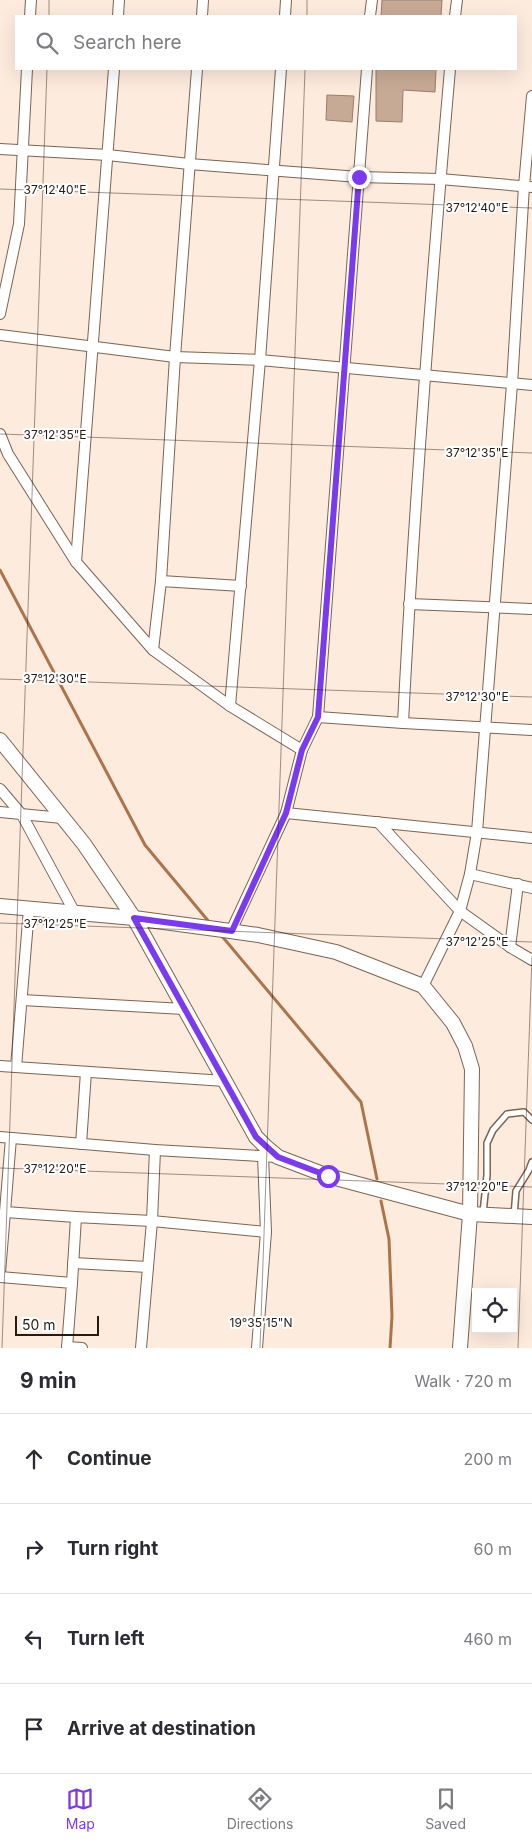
<!DOCTYPE html>
<html lang="en">
<head>
<meta charset="utf-8">
<style>
  body { margin:0; font-family:Inter,sans-serif; background:#f7f7f7; color:#2b2b33 }
  .controls { position:absolute; right:15px; bottom:15px; display:grid; overflow:hidden; border-radius:0px; box-shadow:0 5px 20px #0002 }
  .controls button { width:45px; height:45px; display:grid; place-items:center; padding:0; border:0; border-bottom:1px solid #e1e1e2; background:#fff; color:#2b2b33; font:25px sans-serif }
  .scale { position:absolute; left:15px; bottom:12px; width:84px; box-sizing:border-box; padding-left:5px; border:2px solid #261b13; border-top:0; font-size:14px; line-height:18px; white-space:nowrap; color:#261b13; -webkit-text-stroke:4px #fff; paint-order:stroke }
  .stop { position:absolute; width:15px; height:15px; margin:-11px; border:4px solid #7c3aed; border-radius:50%; background:#fff }
  .stop.end { background:#7c3aed; border-color:#fff; box-shadow:0 1px 5px #0008 }
  .list { margin:0; padding:0; list-style:none }
  h2 { display:flex; justify-content:space-between; align-items:center; height:65px; margin:0; padding:0 20px; font-size:21px }
  h2 small { font-size:16px; font-weight:400; color:#7c7c81 }
  .list li { display:grid; grid-template-columns:32px 1fr auto; gap:15px; align-items:center; box-sizing:border-box; height:90px; padding:0 20px; border-top:1px solid #e1e1e2 }
  .list b { display:block; font-size:19px; white-space:nowrap }
  .list em { font-size:16px; font-style:normal; color:#7c7c81 }
  .icon { flex:none; width:28px; height:28px; fill:none; stroke:currentColor; stroke-width:2; stroke-linecap:round; stroke-linejoin:round }
  .map { position:relative; flex:none; width:532px; height:1348px; overflow:hidden }
  .search { position:absolute; background:#fff; box-shadow:0 5px 20px #0002; left:15px; right:15px; top:15px; height:55px; display:flex; align-items:center; gap:12px; box-sizing:border-box; padding:0 18px; border-radius:0px; color:#7c7c81; font-size:19px }
  .sheet { height:425px; background:#fff }
  nav { display:flex; justify-content:space-around; align-items:center; box-sizing:border-box; height:70px; border-top:1px solid #e1e1e2; background:#fff; font-size:14px; color:#7c7c81 }
  nav a { display:grid; justify-items:center; gap:2px }
  nav .on { color:#7c3aed }
  .map>svg:first-child { display:block }
</style>
</head>
<body>
<div class="map">
<svg width="532" height="1348" viewBox="0 0 532 1348">
  <rect width="100%" height="100%" fill="#fdebde"/>
  <g fill="none" stroke-linecap="round" stroke-linejoin="round">
    <!-- stream -->
    <g stroke="#ac744a" stroke-width="3">
      <path d="M0,570L145,845L210,923"/>
      <path d="M221,935L361,1102L377,1179"/>
      <path d="M381,1201L389,1239L392,1316L390,1348"/>
    </g>
  </g>
  <!-- building -->
  <g fill="#c7aa96" stroke="#997d6a">
    <path d="M382,0H442L441,16H381Z"/>
    <path d="M376,69H436L435,92L403,90L402,122L376,121Z"/>
    <path d="M327,95L354,96L352,122L326,120Z"/>
  </g>
  <g fill="none" stroke-linecap="round" stroke-linejoin="round">
    <!-- lane casing -->
    <g stroke="#7d6350" stroke-width="8">
      <g id="lane">
        <path d="M483,1213L487,1175V1143L493,1130L507,1114L524,1112L532,1120"/>
        <path d="M514,1216L516,1191L529,1170L532,1162"/>
      </g>
    </g>
    <!-- street casing -->
    <g stroke="#7d6350" stroke-width="12">
      <g id="street">
        <path d="M30,16L31,0"/>
        <path d="M118,16L119,0"/>
        <path d="M202,16L203,0"/>
        <path d="M285,16L286,0"/>
        <path d="M370,16L372,0"/>
        <path d="M455,16L457,0"/>
        <path d="M0,149L108,155L189,164L359,177L440,179L532,187"/>
        <path d="M0,314L19,224L27,69"/>
        <path d="M0,335L175,357L260,360L532,385"/>
        <path d="M0,434L8,454L76,562L153,650L230,706L302,750"/>
        <path d="M76,562L114,69"/>
        <path d="M161,581L241,586"/>
        <path d="M409,604L532,609"/>
        <path d="M153,650L161,581L175,357L197,69"/>
        <path d="M230,706L260,360L281,69"/>
        <path d="M318,717L403,723L532,730"/>
        <path d="M403,723C414,505 431,287 450,69"/>
        <path d="M0,789L22,815L75,913"/>
        <path d="M0,812L62,818"/>
        <path d="M286,813L532,838"/>
        <path d="M378,822L460,911L510,947L532,960"/>
        <path d="M470,874L532,888"/>
        <path d="M231,931L286,813L302,750L318,717L367,69"/>
        <path d="M510,947L518,884"/>
        <path d="M423,986L460,911L470,874L477,832L512,384L524,186L532,96"/>
        <path d="M22,1000L184,1009"/>
        <path d="M0,1066L225,1081"/>
        <path d="M16,1067L29,909"/>
        <path d="M0,1137L155,1150L278,1157"/>
        <path d="M81,1144L86,1072"/>
        <path d="M5,1212L76,1217"/>
        <path d="M73,1263L148,1267"/>
        <path d="M0,1273L11,1138"/>
        <path d="M0,1277L72,1283L67,1348"/>
        <path d="M72,1283L76,1217L152,1221L266,1232"/>
        <path d="M67,1347L82,1348"/>
        <path d="M141,1348L152,1221L155,1150"/>
        <path d="M257,1348L266,1232L263,1156"/>
      </g>
    </g>
    <!-- secondary casing -->
    <g stroke="#7d6350" stroke-width="16">
      <g id="secondary">
        <path d="M0,740L84,844L134,918L256,1137L266,1147L278,1157L328,1176L470,1214L532,1217"/>
        <path d="M0,906L134,918L216,929L258,935L336,952L423,986L453,1023L465,1046L472,1069L470,1214L460,1348"/>
      </g>
    </g>
    <!-- lane -->
    <use href="#lane" stroke="#fff" stroke-width="5"/>
    <!-- street -->
    <use href="#street" stroke="#fff" stroke-width="10"/>
    <!-- secondary -->
    <use href="#secondary" stroke="#fff" stroke-width="14"/>
  </g>
  <g fill="none" stroke-linecap="round" stroke-linejoin="round">
    <!-- route -->
    <path stroke="#7c3aed" stroke-width="6" d="M328,1176L278,1157L256,1137L134,918L232,931L286,813L302,750L318,717L359,177"/>
  </g>
  <!-- ticks -->
  <path fill="none" stroke="#261b13" stroke-width="1" stroke-opacity="0.45" d="M49,16V0M307,16V0M0,189L532,208M0,434L532,453M0,679L532,697M0,923L532,942M0,1168L532,1187M2,1348L47,69M260,1348L305,69M518,1348L532,956"/>
  <g font-size="12" text-anchor="middle" fill="#261b13" stroke="#fff" stroke-width="4" stroke-linejoin="round" paint-order="stroke">
    <text x="55" y="194">37°12'40"E</text>
    <text x="477" y="212">37°12'40"E</text>
    <text x="55" y="439">37°12'35"E</text>
    <text x="477" y="457">37°12'35"E</text>
    <text x="55" y="683">37°12'30"E</text>
    <text x="477" y="701">37°12'30"E</text>
    <text x="55" y="928">37°12'25"E</text>
    <text x="477" y="946">37°12'25"E</text>
    <text x="55" y="1173">37°12'20"E</text>
    <text x="477" y="1191">37°12'20"E</text>
    <text x="261" y="1327">19°35'15"N</text>
  </g>
</svg>
<div class="controls">
<button><svg class="icon" aria-label="locate" viewBox="0 0 24 24"><circle cx="12" cy="12" r="6"/><path d="M12 2v4M12 18v4M2 12h4M18 12h4"/></svg></button>
</div>
<div class="scale">50 m</div>
<div class="stop" style="left:328px;top:1176px"></div>
<div class="stop end" style="left:359px;top:177px"></div>
<div class="search"><svg class="icon" aria-label="search" viewBox="0 0 24 24"><circle cx="10" cy="10" r="6"/><path d="M15 15l6 6"/></svg>Search here</div>
</div>
<section class="sheet">
<h2>9 min<small>Walk · 720 m</small></h2>
<ul class="list">
<li><svg class="icon" aria-label="ahead" viewBox="0 0 24 24"><path d="M12 20V5M6 11l6-6 6 6"/></svg><div><b>Continue</b></div><em>200 m</em></li>
<li><svg class="icon" aria-label="right" viewBox="0 0 24 24"><path d="M7 20v-9h11M14 6l5 5-5 5"/></svg><div><b>Turn right</b></div><em>60 m</em></li>
<li><svg class="icon" aria-label="left" viewBox="0 0 24 24"><path d="M17 20v-9H6M10 6l-5 5 5 5"/></svg><div><b>Turn left</b></div><em>460 m</em></li>
<li><svg class="icon" aria-label="arrive" viewBox="0 0 24 24"><path d="M6 21V4h12l-3 4 3 4H6"/></svg><div><b>Arrive at destination</b></div></li>
</ul>
</section>
<nav>
<a class="on"><svg class="icon" aria-label="map" viewBox="0 0 24 24"><path d="M3 6l6-2 6 2 6-2v14l-6 2-6-2-6 2zM9 4v14M15 6v14"/></svg>Map</a>
<a><svg class="icon" aria-label="directions" viewBox="0 0 24 24"><path d="M12 3l9 9-9 9-9-9zM9 14v-3h6M13 9l2 2-2 2"/></svg>Directions</a>
<a><svg class="icon" aria-label="saved" viewBox="0 0 24 24"><path d="M7 4h10v16l-5-4-5 4z"/></svg>Saved</a>
</nav>
</body>
</html>
